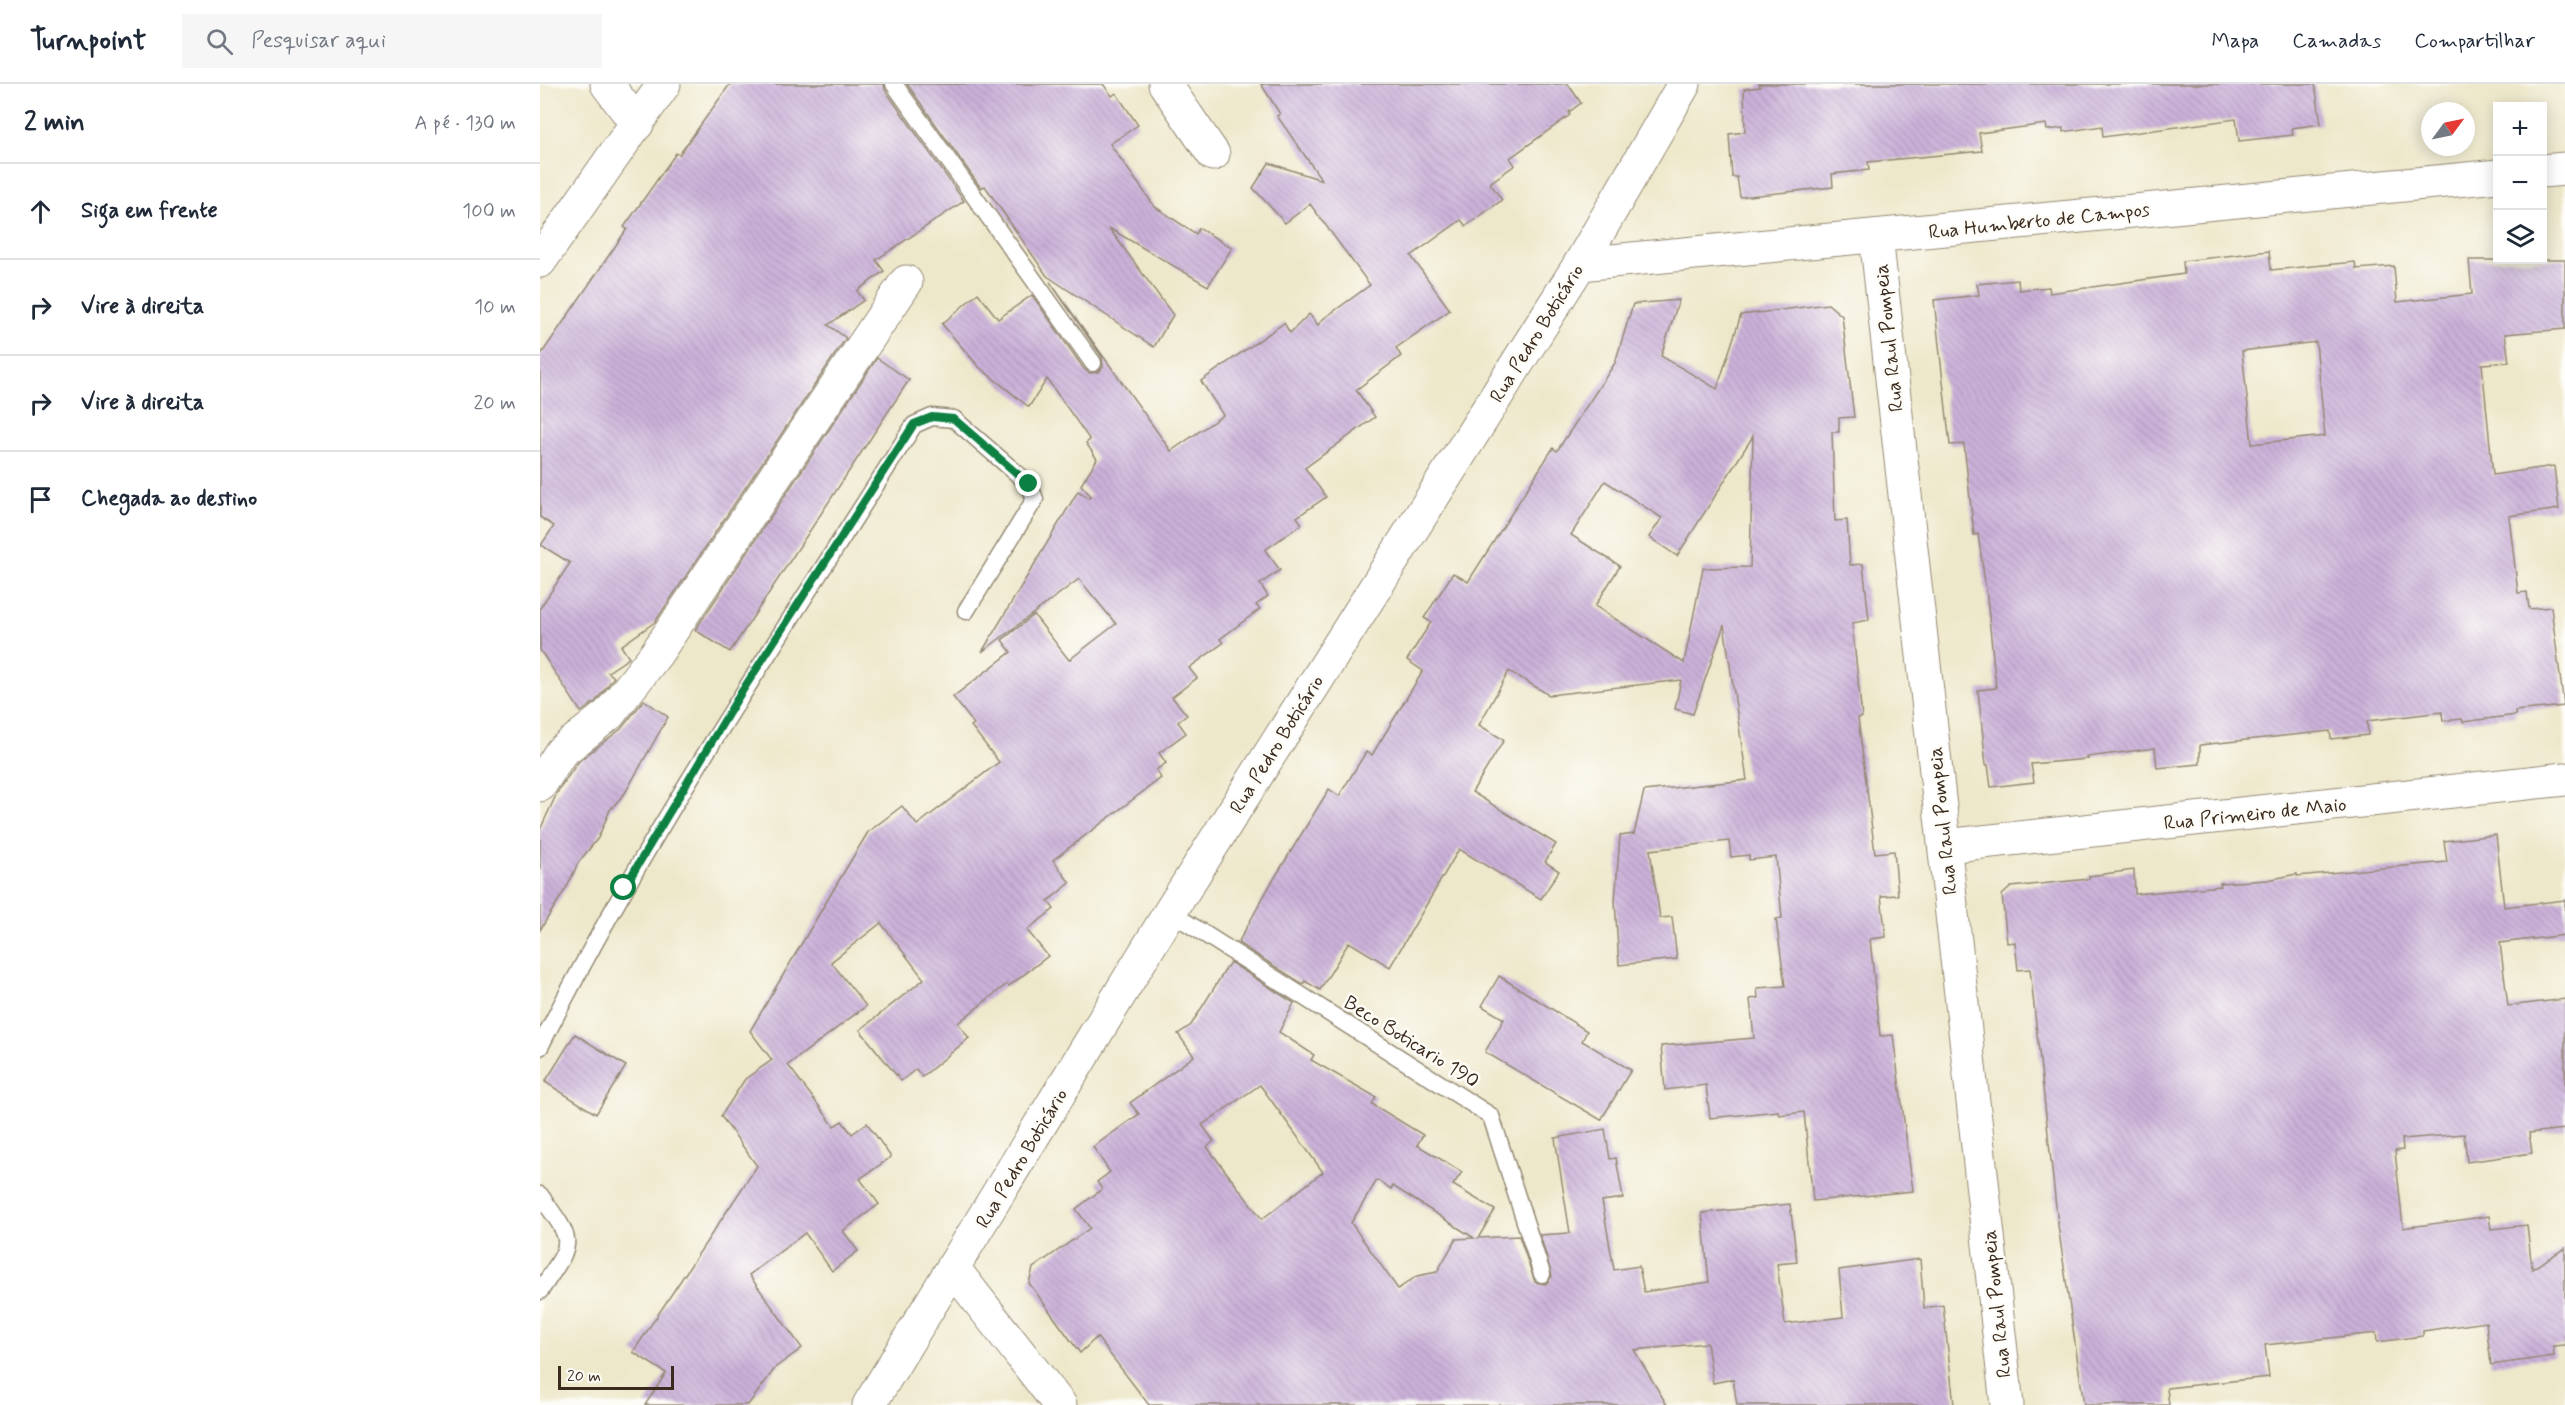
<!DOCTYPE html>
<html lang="pt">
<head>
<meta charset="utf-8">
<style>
  body { margin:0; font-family:Mynerve,sans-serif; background:#f6f6f7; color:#1f2937 }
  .controls { position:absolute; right:18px; top:18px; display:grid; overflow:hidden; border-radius:0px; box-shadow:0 3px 15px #0003 }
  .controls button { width:54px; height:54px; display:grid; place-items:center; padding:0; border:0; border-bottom:2px solid #e0e1e3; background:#fff; color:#1f2937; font:30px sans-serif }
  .compass { position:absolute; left:1881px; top:18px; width:54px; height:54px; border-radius:50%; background:#fff; box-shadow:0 3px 15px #0003; rotate:57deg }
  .scale { position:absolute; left:18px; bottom:15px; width:116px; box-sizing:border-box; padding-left:6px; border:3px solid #3b2a1e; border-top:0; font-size:16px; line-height:21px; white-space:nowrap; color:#3b2a1e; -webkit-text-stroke:4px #fdfcf7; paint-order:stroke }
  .stop { position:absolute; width:18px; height:18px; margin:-14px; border:4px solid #0b8043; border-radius:50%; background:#fff }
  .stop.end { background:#0b8043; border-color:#fff; box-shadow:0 2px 6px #0008 }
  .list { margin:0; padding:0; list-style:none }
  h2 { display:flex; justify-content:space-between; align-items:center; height:78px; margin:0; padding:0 24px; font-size:26px }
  h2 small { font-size:20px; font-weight:400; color:#747a83 }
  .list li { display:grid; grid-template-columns:39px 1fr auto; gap:18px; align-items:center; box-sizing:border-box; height:96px; padding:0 24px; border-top:2px solid #e0e1e3 }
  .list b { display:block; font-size:22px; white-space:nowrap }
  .list em { font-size:20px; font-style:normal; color:#747a83 }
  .icon { flex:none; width:33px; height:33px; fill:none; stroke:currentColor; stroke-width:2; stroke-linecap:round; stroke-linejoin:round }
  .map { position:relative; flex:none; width:2025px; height:1321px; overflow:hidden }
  header { display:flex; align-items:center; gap:36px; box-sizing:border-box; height:84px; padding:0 30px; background:#fff; border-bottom:2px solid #e0e1e3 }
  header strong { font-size:28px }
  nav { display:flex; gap:33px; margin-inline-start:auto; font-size:21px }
  .search { width:420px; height:54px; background:#f6f6f7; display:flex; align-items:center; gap:15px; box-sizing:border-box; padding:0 21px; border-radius:0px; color:#747a83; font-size:22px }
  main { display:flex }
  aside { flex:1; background:#fff }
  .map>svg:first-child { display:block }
</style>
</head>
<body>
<header>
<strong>Turnpoint</strong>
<div class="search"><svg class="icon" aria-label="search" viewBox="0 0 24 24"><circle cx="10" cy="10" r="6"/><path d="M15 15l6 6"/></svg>Pesquisar aqui</div>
<nav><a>Mapa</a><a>Camadas</a><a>Compartilhar</a></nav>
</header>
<main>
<aside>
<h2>2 min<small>A pé · 130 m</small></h2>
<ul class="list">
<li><svg class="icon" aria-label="ahead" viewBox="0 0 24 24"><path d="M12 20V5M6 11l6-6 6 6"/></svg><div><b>Siga em frente</b></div><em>100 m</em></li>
<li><svg class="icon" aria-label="right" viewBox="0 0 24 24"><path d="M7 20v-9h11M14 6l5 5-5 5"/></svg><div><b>Vire à direita</b></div><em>10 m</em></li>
<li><svg class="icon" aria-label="right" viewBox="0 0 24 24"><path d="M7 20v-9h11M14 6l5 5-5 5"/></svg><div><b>Vire à direita</b></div><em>20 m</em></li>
<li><svg class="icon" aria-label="arrive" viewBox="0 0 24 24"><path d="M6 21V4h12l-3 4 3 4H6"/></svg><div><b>Chegada ao destino</b></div></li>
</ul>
</aside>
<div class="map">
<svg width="2025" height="1321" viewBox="0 0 2025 1321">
  <defs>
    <pattern id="building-back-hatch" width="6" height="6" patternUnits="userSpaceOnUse" patternTransform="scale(1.5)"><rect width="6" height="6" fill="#cab1d9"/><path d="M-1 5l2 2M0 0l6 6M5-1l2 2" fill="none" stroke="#ae98ba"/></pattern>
  </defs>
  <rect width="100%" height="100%" fill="#fdfcf7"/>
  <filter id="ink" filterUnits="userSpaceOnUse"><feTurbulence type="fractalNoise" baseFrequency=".0167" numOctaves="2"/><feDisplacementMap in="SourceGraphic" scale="12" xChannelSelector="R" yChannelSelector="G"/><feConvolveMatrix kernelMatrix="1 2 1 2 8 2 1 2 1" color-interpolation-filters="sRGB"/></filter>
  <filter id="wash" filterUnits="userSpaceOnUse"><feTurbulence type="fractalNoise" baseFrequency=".008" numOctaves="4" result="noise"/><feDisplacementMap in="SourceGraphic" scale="24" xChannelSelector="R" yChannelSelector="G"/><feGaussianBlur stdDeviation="1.35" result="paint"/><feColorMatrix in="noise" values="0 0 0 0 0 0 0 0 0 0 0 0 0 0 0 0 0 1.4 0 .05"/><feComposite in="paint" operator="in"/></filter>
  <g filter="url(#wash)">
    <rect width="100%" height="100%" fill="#eee8cb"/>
    <g id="blocks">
      <!-- building -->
      <g fill="url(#building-back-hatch)" fill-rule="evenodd">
        <path d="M190,0H344L345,6L424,117L336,176L344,187L317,207L324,216L288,241L306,254L115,538L81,562L89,574L68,588L74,593L56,617L41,628L0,566V524L30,479L1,461L14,442L0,433V272L87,145L84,143L136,69L139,71Z"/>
        <path d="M367,0H563L572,12L576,9L598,41L570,60L615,123L656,150L659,144L692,164L668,202L569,144L633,231L614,263L507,192L445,102L441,104Z"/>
        <path d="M721,0H1028L1041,19L1029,28L1030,31L970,74L975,81L950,99L962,116L926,142L921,136L871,172L910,226L856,264L861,272L816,306L835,333L765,384L786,413L757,433L762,440L725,466L740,486L720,500L728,512L716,521L720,525L680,555L683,559L649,584L657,594L632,613L647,631L638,638L646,649L619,669L626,679L616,686L621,694L513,776L530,799L508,817L514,825L487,846L508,872L469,902L467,900L418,939L429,954L382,993L376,985L361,997L320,946L384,895L341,839L291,878L326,922L248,981L294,1042L302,1037L312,1050L327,1039L351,1073L320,1095L339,1120L303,1147L318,1167L292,1187L265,1149L209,1191L262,1264L236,1283L208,1321H105L126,1289L93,1268L217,1082L181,1032L205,995L232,976L210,947L301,793L328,748L362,722L377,741L459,678L431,642L434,640L413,613L471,568L462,556L494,531L529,576L576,540L539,495L442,568L538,407L549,414L551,412L541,401L557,375L546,359L550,356L507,295L489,323L439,283L402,240L438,209L458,235L492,211L544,285L549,289L559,288L563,283L562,273L510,198L631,367L683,331L661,297L744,239L750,249L769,230L778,241L783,235L830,201L770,120L745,139L713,104L729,79L782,96L737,32L740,30Z"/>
        <path d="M1219,0H1775L1781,40L1752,44L1753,51L1699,57L1696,35L1563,53L1562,42L1523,48V44L1507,46L1506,40L1439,49L1442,67L1328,78L1329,86L1292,90L1293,103L1200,113L1197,93H1192L1189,50L1205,48L1204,5L1220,3Z"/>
        <path d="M1729,167L1731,186L1815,178L1816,185L1854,182L1857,218L1932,210L1929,176H2025V245L1965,250L1969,278L1942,280L1953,391L2014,382L2019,425L1969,432L1978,509L1987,508L1989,525L2011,523L2024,622L1975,627L1976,631L1923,638L1922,635L1903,637L1902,628L1827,637L1828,651L1791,655L1790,647L1660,661V680L1617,684L1615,664L1547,673L1548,675L1491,680L1494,698L1451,703L1448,681H1446L1438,606L1456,604L1447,513L1438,450L1434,451L1424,360L1410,361L1394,216L1439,211L1437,200L1478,196L1479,206L1509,203L1510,209L1644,190L1643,177ZM1776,258L1785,352L1712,360L1702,267Z"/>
        <path d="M1139,216L1121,272L1177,305L1201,231L1288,220L1302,232L1314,333L1299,334V348H1292L1295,437L1307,436L1310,481L1323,480L1329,536L1312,539L1322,633L1318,634L1335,769L1354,767L1358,811L1341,812L1346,853L1330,855L1340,952L1353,951L1373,1107L1273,1117L1264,1028L1239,1031L1238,1027L1170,1034L1166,1001L1125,1006L1121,962L1214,954L1210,915L1218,914L1217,904L1245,902L1236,835L1242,834L1236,773L1209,776V771L1191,773L1189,757L1110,766L1120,834L1132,833L1137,875L1079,881L1075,817L1080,752L1094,750L1104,707L1207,696L1184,541L1153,630L1135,625L1141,596L1009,611L969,587L939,641L964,656L932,708L1016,760L1005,778L1019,787L1001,815L919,765L850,883L809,858L780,906L765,897L763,900L698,859L729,803L789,705L799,712L826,668L832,671L883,587L867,576L891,538L884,534L913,489L928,498L1013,364L1017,367L1075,279L1093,220ZM1213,352L1210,483L1163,484L1144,579L1055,522L1080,482L1031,451L1065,397L1122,434L1109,453L1137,472Z"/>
        <path d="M337,274L369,296L190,568L155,546Z"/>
        <path d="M104,616L128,633L85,709L70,726L58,754L38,779L28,801L0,846V746L17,709L31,688L39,677L81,645Z"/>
        <path d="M1956,751L1964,823L2025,816V851L1960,859L1968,922L2025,915V1045L1989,1049L1992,1069L1927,1078L1924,1050L1862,1055L1863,1066L1855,1067L1863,1144L1949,1132L1951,1145L1987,1141L1992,1185L2025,1164V1261L2013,1262L2014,1272L1951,1281L1946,1238L1883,1247V1252L1837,1258L1836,1249L1725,1261L1729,1293L1627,1304L1629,1321H1544L1518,1141L1490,885L1478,886L1475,858L1467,859L1462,811L1471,803L1549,795V792L1594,786L1595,810L1681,802L1680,799L1727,796L1757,790V792L1907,778L1904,757Z"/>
        <path d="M690,878L754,919L739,948L774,971L771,976L836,1013L832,1020L883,1051L877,1061L922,1088L913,1101L955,1126L938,1154L979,1152L995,1198L1006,1200L1012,1192L1000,1151L1030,1149L1015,1054L1065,1045L1070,1075L1076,1074L1083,1114L1062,1117L1074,1186L1099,1182L1104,1208L1169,1198L1162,1129L1250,1120L1257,1178L1237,1180L1245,1240L1303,1233L1299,1186L1380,1175L1384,1224L1403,1221L1414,1321H1197L1193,1295L1173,1299L1167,1259L1094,1266L1127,1321H609L557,1253L540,1269L489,1199L493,1184L550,1144L536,1125L562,1105L557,1098L570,1088L553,1063L599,1030L590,1019L654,972L638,950L651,941ZM720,1001L783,1088L722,1135L667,1063L674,1057L662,1041ZM837,1096L851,1105L853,1102L934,1154L916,1155L897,1188L877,1192L858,1205L811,1139Z"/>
        <path d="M959,892L1047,947L1042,957L1091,986L1061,1036L945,968L964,935L942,922Z"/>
        <path d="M35,950L86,982L56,1030L5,998Z"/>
      </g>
    </g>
  </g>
  <g filter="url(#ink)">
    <use href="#blocks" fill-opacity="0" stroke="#948974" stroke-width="1.5"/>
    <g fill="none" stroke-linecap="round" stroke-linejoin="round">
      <!-- service casing -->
      <g stroke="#948974" stroke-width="19">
        <g id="service">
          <path d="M354,0L553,279"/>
          <path d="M630,828L951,1032L1002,1190"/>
          <path d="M0,963C108,746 245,546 374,341L392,333L414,335L489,400L495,415L426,527"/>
          <path d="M0,1111C36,1161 34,1156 0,1207"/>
        </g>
      </g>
      <!-- minor casing -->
      <g stroke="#948974" stroke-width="35">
        <g id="minor">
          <path d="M67,0L97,40"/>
          <path d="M625,0L673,70"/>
          <path d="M1336,152L1467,1321"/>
          <path d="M0,177L124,0"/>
          <path d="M0,701L21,668L69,630L116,570L366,198"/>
          <path d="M1405,762L2025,695"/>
        </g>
      </g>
      <!-- tertiary casing -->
      <g stroke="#948974" stroke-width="35">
        <g id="tertiary">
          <path d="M2002,87L2025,85"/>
          <path d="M1040,180L1958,92"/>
          <path d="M413,1184L520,1321"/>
          <path d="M329,1321L630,828L1040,180L1144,0"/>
        </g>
      </g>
      <!-- service -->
      <use href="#service" stroke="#fff" stroke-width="16"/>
      <!-- minor -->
      <use href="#minor" stroke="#fff" stroke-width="33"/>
      <!-- tertiary -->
      <use href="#tertiary" stroke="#fff" stroke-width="33"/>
    </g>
  </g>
  <g fill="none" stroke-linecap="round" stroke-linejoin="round" filter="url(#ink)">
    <!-- route -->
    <path stroke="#0b8043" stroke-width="8" d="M84,804L199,612L374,340L392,333L414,335L489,400"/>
  </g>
  <g text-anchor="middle" stroke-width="5" stroke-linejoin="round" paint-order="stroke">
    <!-- street labels -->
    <g font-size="20" fill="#3b2a1e" stroke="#fdfcf7">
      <text transform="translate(1499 136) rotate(-6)" y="7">Rua Humberto de Campos</text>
      <text transform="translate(996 249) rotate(-58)" y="7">Rua Pedro Boticário</text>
      <text transform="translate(1348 254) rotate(-96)" y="7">Rua Raul Pompeia</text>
      <text transform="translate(736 660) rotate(-58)" y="7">Rua Pedro Boticário</text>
      <text transform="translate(1715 729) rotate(-6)" y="7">Rua Primeiro de Maio</text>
      <text transform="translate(1402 737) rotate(-96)" y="7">Rua Raul Pompeia</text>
      <text transform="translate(872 957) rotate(32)" y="7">Beco Boticario 190</text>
      <text transform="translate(481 1074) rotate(-59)" y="7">Rua Pedro Boticário</text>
      <text transform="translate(1456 1220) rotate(-96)" y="7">Rua Raul Pompeia</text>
    </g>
  </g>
</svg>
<div class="controls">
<button>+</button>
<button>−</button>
<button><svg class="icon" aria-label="layers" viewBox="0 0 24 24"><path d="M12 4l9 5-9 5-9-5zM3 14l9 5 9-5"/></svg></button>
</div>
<svg class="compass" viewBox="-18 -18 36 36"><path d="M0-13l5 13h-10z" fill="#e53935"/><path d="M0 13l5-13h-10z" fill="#747a83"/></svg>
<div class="scale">20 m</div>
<div class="stop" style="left:84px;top:804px"></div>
<div class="stop end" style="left:489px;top:400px"></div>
</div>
</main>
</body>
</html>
